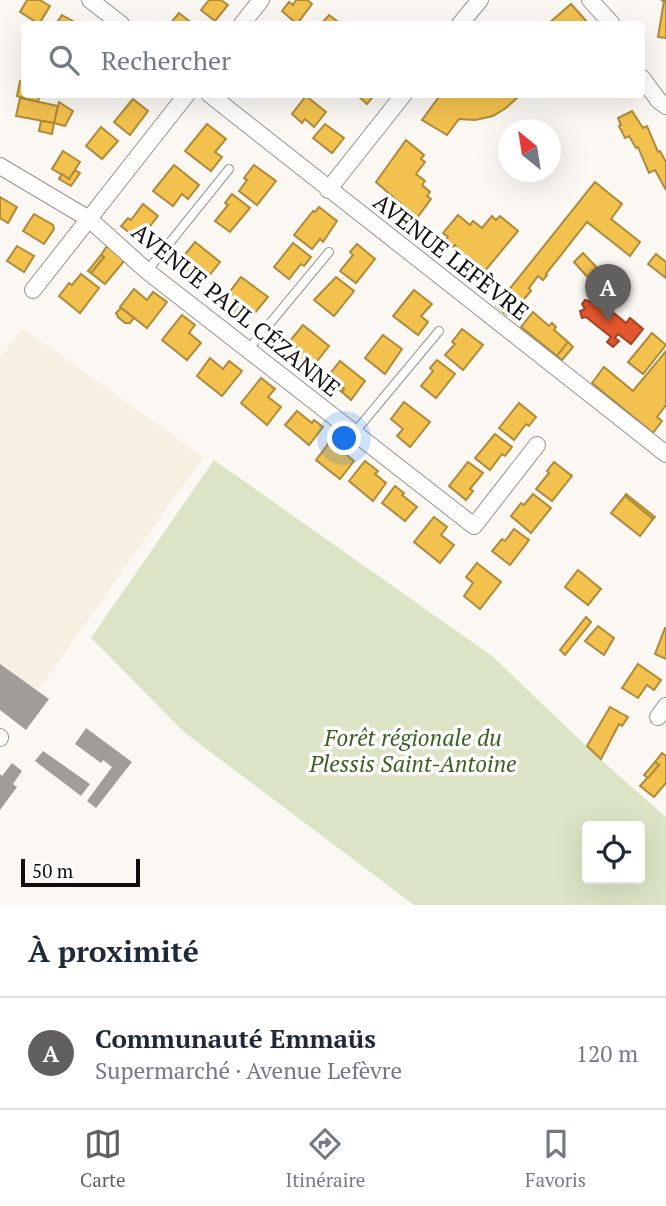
<!DOCTYPE html>
<html lang="fr">
<head>
<meta charset="utf-8">
<style>
  body { margin:0; font-family:"PT Serif",serif; background:#f6f6f7; color:#1f2937 }
  .controls { position:absolute; right:21px; bottom:21px; display:grid; overflow:hidden; border-radius:7px; box-shadow:0 7px 28px #0002 }
  .controls button { width:63px; height:63px; display:grid; place-items:center; padding:0; border:0; border-bottom:2px solid #e0e1e3; background:#fff; color:#1f2937; font:35px sans-serif }
  .compass { position:absolute; left:498px; top:119px; width:63px; height:63px; border-radius:50%; background:#fff; box-shadow:0 7px 28px #0002; rotate:330deg }
  .scale { position:absolute; left:21px; bottom:18px; width:119px; box-sizing:border-box; padding-left:7px; border:4px solid #0e0e0e; border-top:0; font-size:19px; line-height:24px; white-space:nowrap; color:#0e0e0e; -webkit-text-stroke:5px #fff; paint-order:stroke }
  .you { position:absolute; left:345px; top:439px; width:24px; height:24px; margin:-18px; border:5px solid #fff; border-radius:50%; background:#1a73e8; box-shadow:0 0 0 10px #1a73e833 }
  .badge { display:grid; place-items:center; width:46px; height:46px; border-radius:50%; background:#61605e; color:#fff; font-size:23px; font-weight:700 }
  .pin { position:absolute; translate:-50% -58px; filter:drop-shadow(0 2px 4px #0008) }
  .pin::after { content:''; position:absolute; top:37px; width:24px; height:21px; background:inherit; clip-path:polygon(0 0,100% 0,50% 100%) }
  .list { margin:0; padding:0; list-style:none }
  h2 { display:flex; justify-content:space-between; align-items:center; height:91px; margin:0; padding:0 28px; font-size:30px }
  h2 small { font-size:23px; font-weight:400; color:#747a83 }
  .list li { display:grid; grid-template-columns:46px 1fr auto; gap:21px; align-items:center; box-sizing:border-box; height:112px; padding:0 28px; border-top:2px solid #e0e1e3 }
  .list b { display:block; font-size:26px; white-space:nowrap }
  .list p { margin:0; font-size:23px; white-space:nowrap; color:#747a83 }
  .list em { font-size:23px; font-style:normal; color:#747a83 }
  .icon { flex:none; width:38px; height:38px; fill:none; stroke:currentColor; stroke-width:2; stroke-linecap:round; stroke-linejoin:round }
  .map { position:relative; flex:none; width:666px; height:905px; overflow:hidden }
  .search { position:absolute; background:#fff; box-shadow:0 7px 28px #0002; left:21px; right:21px; top:21px; height:77px; display:flex; align-items:center; gap:18px; box-sizing:border-box; padding:0 24px; border-radius:7px; color:#747a83; font-size:26px }
  .sheet { height:203px; background:#fff }
  nav { display:flex; justify-content:space-around; align-items:center; box-sizing:border-box; height:98px; border-top:2px solid #e0e1e3; background:#fff; font-size:19px; color:#747a83 }
  nav a { display:grid; justify-items:center; gap:4px }
  nav .on { color:#61605e }
  .map>svg:first-child { display:block }
</style>
</head>
<body>
<div class="map">
<svg width="666" height="905" viewBox="0 0 666 905">
  <rect width="100%" height="100%" fill="#fbf8f4"/>
  <!-- farmland -->
  <path fill="#f6f0e2" d="M23,328L203,457L37,692L0,665V358Z"/>
  <!-- forest -->
  <path fill="#dbe5c5" fill-rule="evenodd" d="M214,460L492,656L601,760L666,817V905H414L184,732L91,638ZM587,826H640V879H587Z"/>
  <!-- homes -->
  <g fill="#f2c14e" stroke="#ae8b3b" stroke-width="2">
    <path d="M27,0H40L50,6L39,24L20,12Z"/>
    <path d="M209,0H221L228,5L215,21L201,10Z"/>
    <path d="M296,0H307L312,4L297,24L282,11L289,2L293,5Z"/>
    <path d="M661,0H666V38L658,37L664,1Z"/>
    <path d="M571,4L589,24H548Z"/>
    <path d="M179,13L193,24H170Z"/>
    <path d="M62,15L78,24H56Z"/>
    <path d="M329,15L341,24H321Z"/>
    <path d="M20,81L24,82V94H40L38,102L17,96Z"/>
    <path d="M356,94H375L367,104Z"/>
    <path d="M441,94H514L517,98L506,108L493,116L475,120L459,119L447,135L422,120Z"/>
    <path d="M306,96L326,112L314,127L305,119L302,123L292,114Z"/>
    <path d="M20,98L58,106L54,123L16,116Z"/>
    <path d="M133,99L148,111L130,135L114,122Z"/>
    <path d="M59,102L73,111L65,126L54,123Z"/>
    <path d="M632,111L643,128L647,126L658,152L660,151L666,162V190L655,170L649,173L638,147L636,148L629,136L625,138L619,126L621,125L618,118Z"/>
    <path d="M41,121L54,123L52,134L39,131Z"/>
    <path d="M207,124L226,139L215,152L222,157L211,171L185,151Z"/>
    <path d="M325,124L344,138L332,153L313,138Z"/>
    <path d="M101,127L118,141L102,159L86,146Z"/>
    <path d="M406,140L424,155L421,159L425,162L416,174L425,181L422,185L430,192L427,196L431,199L417,218L376,182Z"/>
    <path d="M63,151L80,162L69,179L52,169Z"/>
    <path d="M174,165L199,185L188,199L182,194L173,206L153,191Z"/>
    <path d="M254,165L276,181L257,205L239,191L247,180L244,178Z"/>
    <path d="M75,170L80,173L71,186L59,179L62,174L69,179Z"/>
    <path d="M595,182L622,204L611,219L640,242L630,256L587,222L546,274L547,275L543,280L538,276L529,288L531,291L515,310L513,308L507,315L496,306Z"/>
    <path d="M232,194L250,208L230,232L215,221L228,205L225,203Z"/>
    <path d="M0,197L17,207L8,223L0,218Z"/>
    <path d="M143,204L158,216L139,240L121,226L128,218L131,220Z"/>
    <path d="M319,207L337,221L323,242L320,239L312,249L294,235L313,211L315,212Z"/>
    <path d="M34,214L53,225L54,229L44,244L23,231Z"/>
    <path d="M458,215L470,225L473,221L482,228L492,216L496,220L500,216L518,231L484,272L476,265L477,264L473,260L471,262L459,252L455,245L453,247L445,241L448,237L443,233Z"/>
    <path d="M195,242L220,262L205,281L193,270L191,273L178,263Z"/>
    <path d="M293,243L311,257L304,266L301,264L289,279L274,267Z"/>
    <path d="M357,244L375,259L356,283L340,271L353,255L350,252Z"/>
    <path d="M17,246L34,256L24,272L7,261Z"/>
    <path d="M107,246L125,260L105,284L91,273L104,257L101,255Z"/>
    <path d="M583,253L601,272L591,281L574,262Z"/>
    <path d="M656,254L666,262V278L648,264Z"/>
    <path d="M101,255L104,257L91,273L88,271Z"/>
    <path d="M81,274L99,288L80,313L59,296L69,283L72,285Z"/>
    <path d="M241,277L268,297L254,314L241,304L235,312L222,302Z"/>
    <path d="M336,277L354,291L334,316L314,300Z"/>
    <path d="M134,289L147,300L153,292L167,302L147,328L120,307Z"/>
    <path d="M414,290L432,304L421,316L428,322L418,335L393,316Z"/>
    <path d="M121,308L134,318L130,323H125L118,317L116,313Z"/>
    <path d="M533,312L549,326L552,323L556,327L554,330L568,342L557,356L521,327Z"/>
    <path d="M182,315L195,325L189,333L201,343L187,360L162,340Z"/>
    <path d="M303,325L329,346L310,370L296,359L302,352L289,342Z"/>
    <path d="M462,329L483,345L463,370L445,355L455,344L452,342Z"/>
    <path d="M652,333L666,345L643,374L628,362Z"/>
    <path d="M383,335L402,349L385,374L365,358Z"/>
    <path d="M568,342L573,347L562,360L557,356Z"/>
    <path d="M666,351V405L657,417L662,421L653,433L592,383L604,367L633,391Z"/>
    <path d="M210,358L223,369L229,361L242,371L222,396L197,376Z"/>
    <path d="M437,360L455,374L436,398L421,386L433,371L430,368Z"/>
    <path d="M340,361L365,381L351,400L342,392L344,389L328,376Z"/>
    <path d="M328,376L344,389L342,392L326,380Z"/>
    <path d="M261,378L275,389L268,397L281,407L267,425L241,403Z"/>
    <path d="M404,402L430,422L410,447L397,436L403,429L391,419Z"/>
    <path d="M519,403L536,417L529,426L526,424L514,440L499,428Z"/>
    <path d="M297,411L312,423L314,420L323,427L309,445L285,425Z"/>
    <path d="M495,434L512,447L505,456L502,454L490,470L475,458Z"/>
    <path d="M332,439L345,449L343,452L354,461L340,479L316,460Z"/>
    <path d="M365,461L378,471L375,474L386,483L373,501L349,481Z"/>
    <path d="M468,462L483,473L470,489L473,491L466,500L449,486Z"/>
    <path d="M554,462L572,476L552,501L536,489L549,473L547,471Z"/>
    <path d="M395,486L404,493L402,495L417,507L405,521L382,503Z"/>
    <path d="M533,494L551,508L531,533L511,516L521,503L524,505Z"/>
    <path d="M626,494L655,517L653,519L625,496Z"/>
    <path d="M625,496L653,519L640,536L611,513Z"/>
    <path d="M434,517L447,527L441,535L454,545L440,563L414,542Z"/>
    <path d="M514,529L529,540L510,565L492,551L502,539L505,541Z"/>
    <path d="M477,563L501,582L480,609L464,596L473,583L466,577Z"/>
    <path d="M578,570L601,589L588,605L565,587Z"/>
    <path d="M586,617L591,622L565,655L560,650Z"/>
    <path d="M598,626L614,638L604,655L585,641Z"/>
    <path d="M665,628H666V659L655,654Z"/>
    <path d="M638,664L661,680L654,690L647,685L638,698L622,688Z"/>
    <path d="M610,707L628,717L622,726L619,724L601,759L587,746Z"/>
    <path d="M662,753L666,756V783L654,797L640,786L659,765L655,762Z"/>
    <path d="M655,762L659,765L648,778L644,775Z"/>
  </g>
  <!-- shops -->
  <path fill="#e4572e" stroke="#a44124" stroke-width="2" d="M592,297H597L598,300L626,323L630,318L643,329L631,344L618,334L615,338L619,341L613,347L607,342L611,337L586,317L582,318L580,311L585,309L582,304L585,300L591,302Z"/>
  <!-- building -->
  <g fill="#9f9c99">
    <path d="M0,664L49,699L26,730L0,710Z"/>
    <path d="M86,728L132,762L96,808L87,801L112,767L103,760L101,763L75,744Z"/>
    <path d="M43,751L90,784L81,796L35,761Z"/>
    <path d="M12,763L22,771L13,784L17,787L0,810V774L2,776Z"/>
  </g>
  <g fill="none" stroke-linecap="round" stroke-linejoin="round">
    <!-- lane casing -->
    <g stroke="#959392" stroke-width="10">
      <g id="lane">
        <path d="M147,271L229,169"/>
        <path d="M247,351L329,252"/>
        <path d="M354,433L439,331"/>
      </g>
    </g>
    <!-- street casing -->
    <g stroke="#959392" stroke-width="18">
      <g id="street">
        <path d="M90,0L121,24"/>
        <path d="M590,0L612,24"/>
        <path d="M242,24L261,0"/>
        <path d="M460,24L480,0"/>
        <path d="M642,78L659,101L666,106"/>
        <path d="M209,94L666,454"/>
        <path d="M0,166L89,219L147,271L474,526L537,445"/>
        <path d="M328,190L404,94"/>
        <path d="M33,290L187,94"/>
        <path d="M658,717L666,706"/>
        <path d="M0,738V737"/>
      </g>
    </g>
    <!-- lane -->
    <use href="#lane" stroke="#fefefd" stroke-width="8"/>
    <!-- street -->
    <use href="#street" stroke="#fefefd" stroke-width="16"/>
  </g>
  <g text-anchor="middle" stroke-width="7" stroke-linejoin="round" paint-order="stroke">
    <!-- street labels -->
    <g font-size="23" fill="#0e0e0e" stroke="#fff">
      <text transform="translate(451 257) rotate(38)" y="8">AVENUE LEFÈVRE</text>
      <text transform="translate(236 310) rotate(39)" y="8">AVENUE PAUL CÉZANNE</text>
    </g>
    <!-- park labels -->
    <g font-size="23" font-style="italic" fill="#3d6024" stroke="#fff">
      <text x="413" y="746">Forêt régionale du<tspan x="413" dy="26">Plessis Saint-Antoine</tspan></text>
    </g>
  </g>
</svg>
<div class="controls">
<button><svg class="icon" aria-label="locate" viewBox="0 0 24 24"><circle cx="12" cy="12" r="6"/><path d="M12 2v4M12 18v4M2 12h4M18 12h4"/></svg></button>
</div>
<svg class="compass" viewBox="-18 -18 36 36"><path d="M0-13l5 13h-10z" fill="#e53935"/><path d="M0 13l5-13h-10z" fill="#747a83"/></svg>
<div class="scale">50 m</div>
<div class="you"></div>
<div class="pin badge" style="left:608px;top:322px">A</div>
<div class="search"><svg class="icon" aria-label="search" viewBox="0 0 24 24"><circle cx="10" cy="10" r="6"/><path d="M15 15l6 6"/></svg>Rechercher</div>
</div>
<section class="sheet">
<h2>À proximité<small></small></h2>
<ul class="list">
<li><span class="badge">A</span><div><b>Communauté Emmaüs</b><p>Supermarché · Avenue Lefèvre</p></div><em>120 m</em></li>
</ul>
</section>
<nav>
<a class="on"><svg class="icon" aria-label="map" viewBox="0 0 24 24"><path d="M3 6l6-2 6 2 6-2v14l-6 2-6-2-6 2zM9 4v14M15 6v14"/></svg>Carte</a>
<a><svg class="icon" aria-label="directions" viewBox="0 0 24 24"><path d="M12 3l9 9-9 9-9-9zM9 14v-3h6M13 9l2 2-2 2"/></svg>Itinéraire</a>
<a><svg class="icon" aria-label="saved" viewBox="0 0 24 24"><path d="M7 4h10v16l-5-4-5 4z"/></svg>Favoris</a>
</nav>
</body>
</html>
